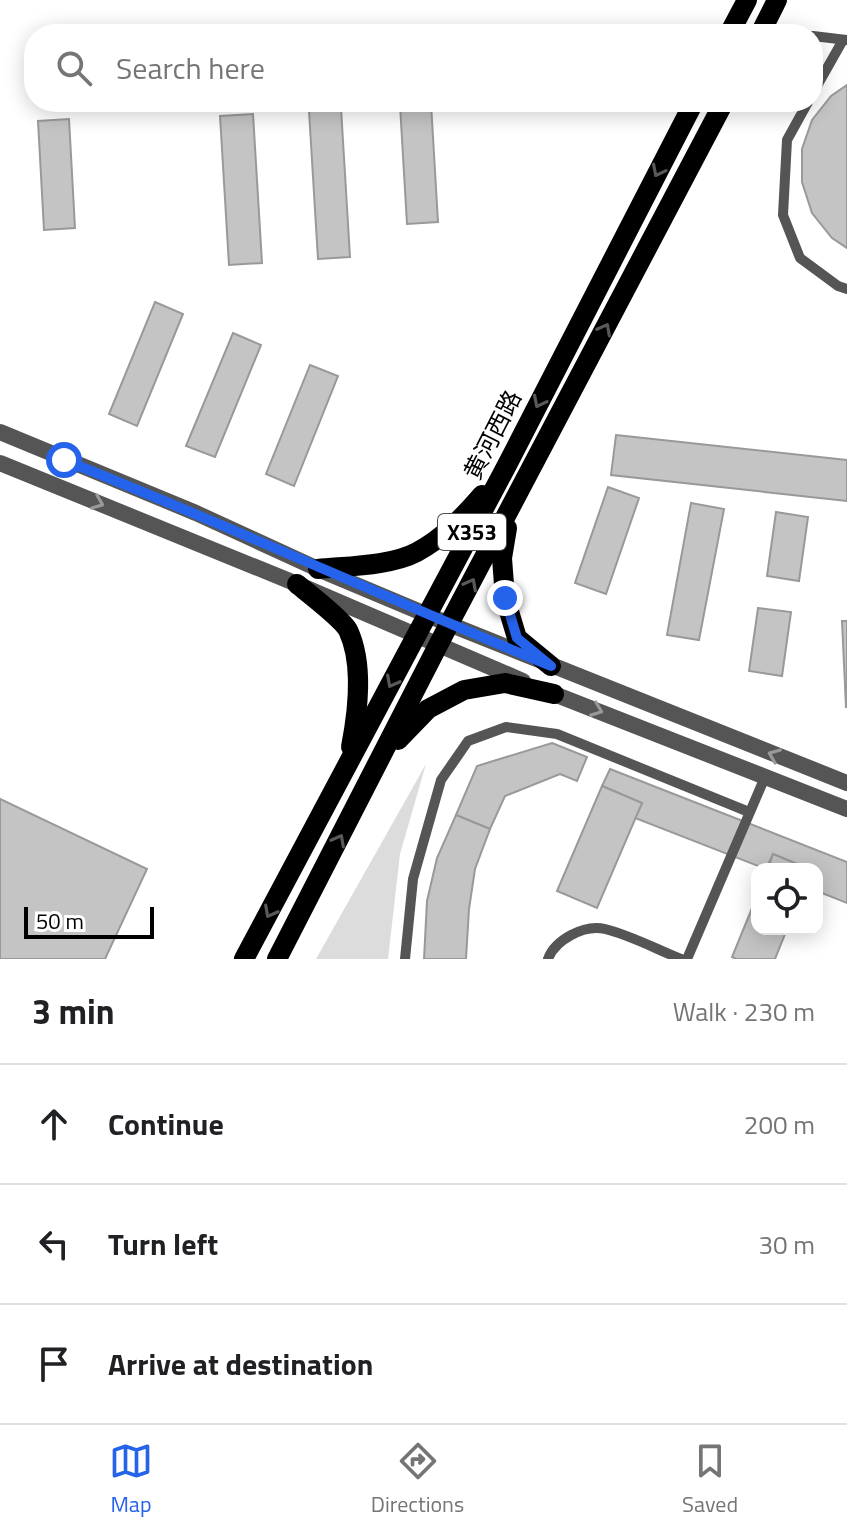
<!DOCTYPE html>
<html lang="en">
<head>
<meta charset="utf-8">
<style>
  body { margin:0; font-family:"Titillium Web","Noto Sans SC",sans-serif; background:#f2f2f2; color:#202124 }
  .controls { position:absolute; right:24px; bottom:24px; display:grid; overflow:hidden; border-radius:16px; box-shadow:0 4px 20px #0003 }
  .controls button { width:72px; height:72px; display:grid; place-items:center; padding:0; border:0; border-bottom:2px solid #e0e0e0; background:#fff; color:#202124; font:40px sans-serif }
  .scale { position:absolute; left:24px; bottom:20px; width:130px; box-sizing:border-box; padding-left:8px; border:4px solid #000; border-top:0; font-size:22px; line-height:28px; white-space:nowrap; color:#000; -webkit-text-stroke:6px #fff; paint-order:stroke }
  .stop { position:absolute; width:24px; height:24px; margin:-18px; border:6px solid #2563eb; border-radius:50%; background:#fff }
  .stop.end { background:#2563eb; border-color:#fff; box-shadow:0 2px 8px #0008 }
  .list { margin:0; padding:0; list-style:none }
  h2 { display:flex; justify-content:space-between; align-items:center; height:104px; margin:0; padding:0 32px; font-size:34px }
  h2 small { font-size:26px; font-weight:400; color:#757577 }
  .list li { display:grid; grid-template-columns:52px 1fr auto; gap:24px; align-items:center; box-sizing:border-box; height:120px; padding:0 32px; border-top:2px solid #e0e0e0 }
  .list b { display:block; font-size:30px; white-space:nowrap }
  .list em { font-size:26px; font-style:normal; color:#757577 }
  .icon { flex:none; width:44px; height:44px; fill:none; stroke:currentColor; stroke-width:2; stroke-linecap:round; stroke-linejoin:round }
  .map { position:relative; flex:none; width:847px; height:959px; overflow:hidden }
  .search { position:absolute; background:#fff; box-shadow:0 4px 20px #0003; left:24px; right:24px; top:24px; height:88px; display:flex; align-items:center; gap:20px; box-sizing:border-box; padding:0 28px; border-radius:32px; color:#757577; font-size:30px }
  .sheet { height:464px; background:#fff }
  nav { display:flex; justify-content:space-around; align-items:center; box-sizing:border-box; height:112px; border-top:2px solid #e0e0e0; background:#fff; font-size:22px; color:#757577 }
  nav a { display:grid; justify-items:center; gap:4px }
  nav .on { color:#2563eb }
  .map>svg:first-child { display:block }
</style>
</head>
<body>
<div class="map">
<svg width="847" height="959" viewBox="0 0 847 959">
  <rect width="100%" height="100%" fill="#fff"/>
  <!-- green -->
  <path fill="#dcdcdc" d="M426,764L400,854L388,959H316Z"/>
  <!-- building -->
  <g fill="#c4c4c4" stroke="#999" stroke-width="2">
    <path d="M847,85V248L832,238L812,213L802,182V149L812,120L831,96Z"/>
    <path d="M431,103L438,222L407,224L400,105Z"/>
    <path d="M341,108L350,257L318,259L309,111Z"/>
    <path d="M253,114L262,263L229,265L220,116Z"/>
    <path d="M69,119L75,228L44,230L38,121Z"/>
    <path d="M155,302L183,314L137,426L109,414Z"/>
    <path d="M233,333L261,345L215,457L186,446Z"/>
    <path d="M310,365L338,376L294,486L266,474Z"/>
    <path d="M616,435L847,460V501L611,475Z"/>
    <path d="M608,487L639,498L606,594L575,583Z"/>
    <path d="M691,503L724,509L699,640L667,635Z"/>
    <path d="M776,512L808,517L799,581L767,576Z"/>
    <path d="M758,608L791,612L782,676L749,671Z"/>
    <path d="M842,621H847V707H846Z"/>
    <path d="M552,743L587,757L577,781L560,774L505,796L490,829L456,815L477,766Z"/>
    <path d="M610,769L847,862V903L817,891V869H809L773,854L766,869L635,818L642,803L602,786Z"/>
    <path d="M602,786L642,803L597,908L557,891Z"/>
    <path d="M0,799L147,869L105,959H0Z"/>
    <path d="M456,815L490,829L475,869L469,909L466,959H424L427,901L437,858Z"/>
    <path d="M773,854L809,869H768Z"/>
    <path d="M757,896V929H787L775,959H736L732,957Z"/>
  </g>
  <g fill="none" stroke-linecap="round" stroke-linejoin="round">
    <!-- service -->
    <g stroke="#555" stroke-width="10">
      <path d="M762,30L797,34"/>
      <path d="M813,36L847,40"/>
      <path d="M813,93L843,40"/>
      <path d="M808,102L787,140L783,215L800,258L838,286L847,289"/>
      <path d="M405,959L413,879L441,780L468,741L506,727L557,734L749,812"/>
      <path d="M548,959C555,940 584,924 605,929C630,935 656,949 681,959"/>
      <path d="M687,959L765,777"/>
    </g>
    <!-- tertiary -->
    <g stroke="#555" stroke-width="16">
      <path d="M0,432L196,513L318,569L449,624L847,783"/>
      <path d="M0,463L297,584L523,681"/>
      <path d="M544,690L847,809"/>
    </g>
    <!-- primary -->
    <g stroke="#000" stroke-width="20">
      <path d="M729,34L747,0"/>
      <path d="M760,34L777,0"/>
      <path d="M507,528L502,558L505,598L517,638L551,666"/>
      <path d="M318,569C347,566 391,566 417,552C443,538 463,517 482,495"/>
      <path d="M297,584C308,593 342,619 348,630C364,664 358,711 351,747"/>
      <path d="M398,740L428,709L464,690L505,683L554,694"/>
      <path d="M244,959L506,467L694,102"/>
      <path d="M277,959L449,624L724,102"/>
    </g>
  </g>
  <!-- one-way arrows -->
  <defs><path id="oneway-chevron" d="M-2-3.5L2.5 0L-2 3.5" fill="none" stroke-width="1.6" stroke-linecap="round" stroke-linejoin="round" transform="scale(2)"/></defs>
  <g stroke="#595959">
    <use href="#oneway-chevron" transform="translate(658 171) rotate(117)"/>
    <use href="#oneway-chevron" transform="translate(605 329) rotate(-62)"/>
    <use href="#oneway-chevron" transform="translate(539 402) rotate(117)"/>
    <use href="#oneway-chevron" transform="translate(471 584) rotate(-62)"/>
    <use href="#oneway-chevron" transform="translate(392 682) rotate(118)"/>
    <use href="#oneway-chevron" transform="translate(339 840) rotate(-62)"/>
    <use href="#oneway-chevron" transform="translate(270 912) rotate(118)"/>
  </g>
  <g stroke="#999">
    <use href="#oneway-chevron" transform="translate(98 503) rotate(22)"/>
    <use href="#oneway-chevron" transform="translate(597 710) rotate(21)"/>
    <use href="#oneway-chevron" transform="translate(774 755) rotate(-158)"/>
  </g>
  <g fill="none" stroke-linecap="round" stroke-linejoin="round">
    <!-- route -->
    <path stroke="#2563eb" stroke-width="10" d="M64,460C228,525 388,599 551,666L517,638L505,598"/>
  </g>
  <g text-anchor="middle" stroke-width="6" stroke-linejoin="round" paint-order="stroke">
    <!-- shield labels -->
    <rect fill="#fff" stroke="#4c4c4c" stroke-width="2" x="438" y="514" width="68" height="36" rx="6"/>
    <g font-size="22" font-weight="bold" fill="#000">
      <text x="472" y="540">X353</text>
    </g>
    <!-- street labels -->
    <g font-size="24" fill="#000" stroke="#fff">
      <text transform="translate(493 435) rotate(-63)" y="8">黄河西路</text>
    </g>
  </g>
</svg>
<div class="controls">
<button><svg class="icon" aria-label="locate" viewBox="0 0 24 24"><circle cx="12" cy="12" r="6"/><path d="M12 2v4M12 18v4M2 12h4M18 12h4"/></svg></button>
</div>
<div class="scale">50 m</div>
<div class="stop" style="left:64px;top:460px"></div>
<div class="stop end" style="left:505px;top:598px"></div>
<div class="search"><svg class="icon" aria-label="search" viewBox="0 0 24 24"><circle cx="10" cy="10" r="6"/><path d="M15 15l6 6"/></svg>Search here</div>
</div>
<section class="sheet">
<h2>3 min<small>Walk · 230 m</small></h2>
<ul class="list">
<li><svg class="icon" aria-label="ahead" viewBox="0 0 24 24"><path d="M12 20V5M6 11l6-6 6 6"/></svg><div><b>Continue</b></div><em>200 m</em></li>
<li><svg class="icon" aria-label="left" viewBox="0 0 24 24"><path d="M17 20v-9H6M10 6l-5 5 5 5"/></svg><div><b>Turn left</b></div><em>30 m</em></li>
<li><svg class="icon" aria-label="arrive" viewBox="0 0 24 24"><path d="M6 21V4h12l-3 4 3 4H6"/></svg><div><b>Arrive at destination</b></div></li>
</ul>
</section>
<nav>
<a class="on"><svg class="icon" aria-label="map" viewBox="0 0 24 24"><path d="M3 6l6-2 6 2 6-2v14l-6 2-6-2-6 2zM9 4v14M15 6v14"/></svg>Map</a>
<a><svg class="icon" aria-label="directions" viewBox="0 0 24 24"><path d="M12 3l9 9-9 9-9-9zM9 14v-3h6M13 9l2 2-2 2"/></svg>Directions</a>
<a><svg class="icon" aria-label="saved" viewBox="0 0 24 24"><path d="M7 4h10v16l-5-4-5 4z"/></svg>Saved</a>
</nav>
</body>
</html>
